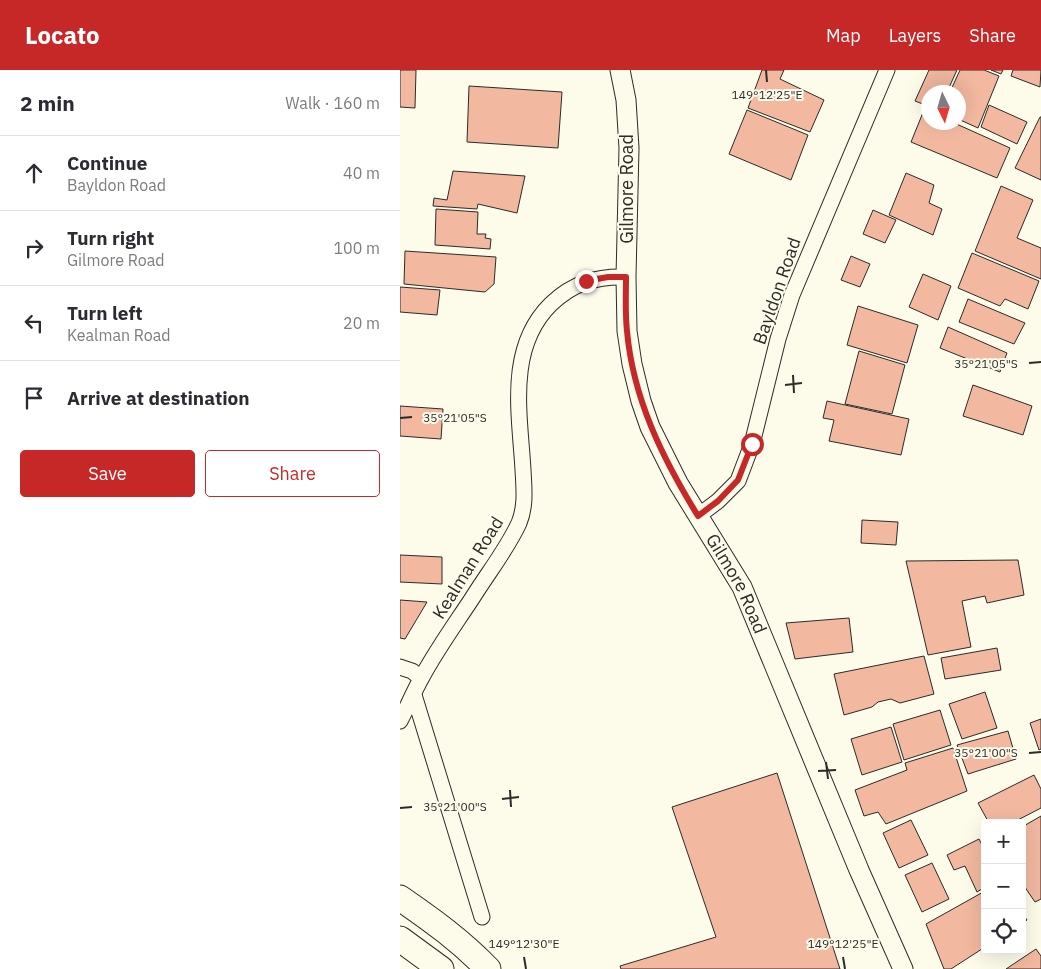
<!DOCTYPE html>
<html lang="en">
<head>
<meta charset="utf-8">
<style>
  body { margin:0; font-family:"IBM Plex Sans",sans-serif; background:#f2f2f3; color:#2b2b33 }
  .controls { position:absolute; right:15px; bottom:15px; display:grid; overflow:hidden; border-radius:5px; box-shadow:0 5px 20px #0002 }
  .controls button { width:45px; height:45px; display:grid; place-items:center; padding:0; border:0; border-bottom:1px solid #e1e1e2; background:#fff; color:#2b2b33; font:25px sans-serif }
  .compass { position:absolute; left:521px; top:15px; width:45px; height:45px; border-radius:50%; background:#fff; box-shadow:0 5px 20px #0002; rotate:175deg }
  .stop { position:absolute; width:15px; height:15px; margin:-11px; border:4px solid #c62828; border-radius:50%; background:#fff }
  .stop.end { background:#c62828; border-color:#fff; box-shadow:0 1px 5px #0008 }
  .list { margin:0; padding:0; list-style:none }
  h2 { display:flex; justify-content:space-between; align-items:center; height:65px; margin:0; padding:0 20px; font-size:21px }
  h2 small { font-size:16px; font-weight:400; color:#7c7c81 }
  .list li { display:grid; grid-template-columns:32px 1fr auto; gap:15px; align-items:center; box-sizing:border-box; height:75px; padding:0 20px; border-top:1px solid #e1e1e2 }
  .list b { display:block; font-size:19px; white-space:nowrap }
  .list p { margin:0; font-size:16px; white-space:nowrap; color:#7c7c81 }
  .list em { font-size:16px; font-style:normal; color:#7c7c81 }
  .actions { display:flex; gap:10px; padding:15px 20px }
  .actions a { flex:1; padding:11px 0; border:1px solid #c62828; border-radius:5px; text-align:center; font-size:18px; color:#c62828 }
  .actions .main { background:#c62828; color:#fff }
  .icon { flex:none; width:28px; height:28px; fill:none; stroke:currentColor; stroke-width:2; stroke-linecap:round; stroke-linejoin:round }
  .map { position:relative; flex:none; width:641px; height:899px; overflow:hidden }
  header { display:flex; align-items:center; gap:30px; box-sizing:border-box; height:70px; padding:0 25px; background:#c62828; color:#fff }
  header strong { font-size:24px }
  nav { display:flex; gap:28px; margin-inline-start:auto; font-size:18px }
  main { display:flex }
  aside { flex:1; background:#fff }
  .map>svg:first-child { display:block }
</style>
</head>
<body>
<header>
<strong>Locato</strong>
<nav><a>Map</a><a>Layers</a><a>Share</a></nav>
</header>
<main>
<aside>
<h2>2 min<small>Walk · 160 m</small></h2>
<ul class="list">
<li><svg class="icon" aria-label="ahead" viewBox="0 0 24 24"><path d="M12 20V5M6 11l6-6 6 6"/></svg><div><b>Continue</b><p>Bayldon Road</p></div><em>40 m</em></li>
<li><svg class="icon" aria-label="right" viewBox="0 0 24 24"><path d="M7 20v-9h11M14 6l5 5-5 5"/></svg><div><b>Turn right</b><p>Gilmore Road</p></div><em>100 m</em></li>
<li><svg class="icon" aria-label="left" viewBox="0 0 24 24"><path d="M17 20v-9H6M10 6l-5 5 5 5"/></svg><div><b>Turn left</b><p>Kealman Road</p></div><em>20 m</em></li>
<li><svg class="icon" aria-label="arrive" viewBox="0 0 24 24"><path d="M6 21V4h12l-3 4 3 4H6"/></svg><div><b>Arrive at destination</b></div></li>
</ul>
<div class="actions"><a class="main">Save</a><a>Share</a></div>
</aside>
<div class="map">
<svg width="641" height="899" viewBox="0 0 641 899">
  <rect width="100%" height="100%" fill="#fdfbea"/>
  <!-- building -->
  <g fill="#f2b8a0" stroke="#2b2b2b">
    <path d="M0,0H16L15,38L0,37Z"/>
    <path d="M362,0H384L380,9L424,30L410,62L348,38Z"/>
    <path d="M529,0H557L547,22H528V36L515,31Z"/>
    <path d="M560,0H584L599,6L578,58L558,49V22H550Z"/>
    <path d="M591,0H603L601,4Z"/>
    <path d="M613,0H641L640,17L611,6Z"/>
    <path d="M69,16L162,22L158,78L67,72Z"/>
    <path d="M589,35L627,52L617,74L581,57Z"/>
    <path d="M347,40L408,65L391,110L329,84Z"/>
    <path d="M524,40L528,42V52H552L610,78L597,108L511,72Z"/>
    <path d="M640,47H641V110L615,98Z"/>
    <path d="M53,101L125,106L117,143L78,134L77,139L33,136L34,128L47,130Z"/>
    <path d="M506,103L534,115L529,133L542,139L533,165L489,145Z"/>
    <path d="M601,116L633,130L617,168L641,178V209L575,181Z"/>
    <path d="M36,139L78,142L77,164H86L85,168L91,169L90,179L35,175Z"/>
    <path d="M473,140L496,150L485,173L463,164Z"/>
    <path d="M5,181L96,187L94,214L85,222L4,214Z"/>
    <path d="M572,183L639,211L628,239L605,229L600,236L558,218Z"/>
    <path d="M451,186L470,194L460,217L441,210Z"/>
    <path d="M523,204L551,216L538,250L509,237Z"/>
    <path d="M0,217L40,220L37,245L0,242Z"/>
    <path d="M568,229L625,253L614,274L559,252Z"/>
    <path d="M458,236L518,255L507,293L447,275Z"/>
    <path d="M548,257L607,283L600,302L540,278Z"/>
    <path d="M459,281L505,295L492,344L445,334Z"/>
    <path d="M573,315L632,336L623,365L563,346Z"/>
    <path d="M427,331L509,349L501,385L429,371L434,350L423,348Z"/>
    <path d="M0,336L43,339L41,369L0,366Z"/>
    <path d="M462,450L498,452L496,475L461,473Z"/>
    <path d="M0,485L42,487V514L0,512Z"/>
    <path d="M618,490L624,525L587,533L585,526L562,531L571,577L528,585L506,491Z"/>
    <path d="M0,530L27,532L5,569L0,568Z"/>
    <path d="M449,548L453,582L395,589L386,553Z"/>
    <path d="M597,578L601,600L545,609L541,588Z"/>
    <path d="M524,586L534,624L500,633L491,629L478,632L472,637L444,645L434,604Z"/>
    <path d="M585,622L597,658L562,669L549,634Z"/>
    <path d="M540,640L551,675L504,690L493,654Z"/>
    <path d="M641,649V679L639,680L630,653Z"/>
    <path d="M491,657L502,692L462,705L451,669Z"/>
    <path d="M608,661L616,689L568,704L557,675Z"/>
    <path d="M553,678L567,721L486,754L478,742L464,746L455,720L507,700L505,693Z"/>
    <path d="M377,703L440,899H221L220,896L316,867L272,737Z"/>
    <path d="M634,705L641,719V738L612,753H589L578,733Z"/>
    <path d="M641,746V829L635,832L622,813V757Z"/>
    <path d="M511,750L528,785L499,798L483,763Z"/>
    <path d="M579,769L585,781V817L577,822L565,796L554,800L547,785Z"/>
    <path d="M532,793L549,829L522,842L505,805Z"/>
    <path d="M585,821V877L551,899H544L526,854Z"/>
    <path d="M622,843L627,850L622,854Z"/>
    <path d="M636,879L641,886V899H606Z"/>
  </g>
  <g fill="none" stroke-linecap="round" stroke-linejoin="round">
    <!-- minor casing -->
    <g stroke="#2b2b2b" stroke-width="17">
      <g id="minor">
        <path d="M298,446L318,431L338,411L352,374L378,269L392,225L487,0"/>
        <path d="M0,597L12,601L21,608"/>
        <path d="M14,625L82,847"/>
        <path d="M0,651C8,636 14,621 22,607C37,579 56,553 73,527C88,503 107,479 119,453C126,436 124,418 123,400C120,345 106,278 151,234C173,213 196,206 226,207"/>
      </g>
    </g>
    <!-- tertiary casing -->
    <g stroke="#2b2b2b" stroke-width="21">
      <g id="tertiary">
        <path id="s1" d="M220,0L226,30L229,78L226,207L227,261L232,294L241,331L250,357L278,413L342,517L459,800L503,899"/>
      </g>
    </g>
    <!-- trunk casing -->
    <g stroke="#2b2b2b" stroke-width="27">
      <g id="trunk">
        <path d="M0,828C32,850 61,871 88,899"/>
        <path d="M0,869L41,899"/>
      </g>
    </g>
    <!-- minor -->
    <use href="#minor" stroke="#fdfbea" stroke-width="15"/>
    <!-- tertiary -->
    <use href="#tertiary" stroke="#fdfbea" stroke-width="19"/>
    <!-- trunk -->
    <use href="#trunk" stroke="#fdfbea" stroke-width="25"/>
  </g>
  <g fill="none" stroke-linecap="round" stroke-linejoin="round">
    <!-- route -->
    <path stroke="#c62828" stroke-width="6" d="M186,211L208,207H226C226,225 225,243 227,261C233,329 263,389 298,446L318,431L338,410L352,374"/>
  </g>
  <!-- ticks -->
  <path fill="none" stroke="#2b2b2b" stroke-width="2" d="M366,0L367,12M629,293L641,292M393,305L394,323M385,315L402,313M0,348L12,347M629,683L641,682M426,692L428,709M418,701L436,700M110,720L111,737M102,729L119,727M0,738L12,737M124,887L126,899M443,887L445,899"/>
  <g text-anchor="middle" stroke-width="4" stroke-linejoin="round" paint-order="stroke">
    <!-- street labels -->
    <g font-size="18" fill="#2b2b2b" stroke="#fdfbea">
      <text transform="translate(227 119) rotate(-90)" y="6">Gilmore Road</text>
      <text transform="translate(377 221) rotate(-71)" y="6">Bayldon Road</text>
      <text transform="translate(68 498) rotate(-58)" y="6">Kealman Road</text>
      <text dy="6" stroke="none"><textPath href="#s1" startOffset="540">Gilmore Road</textPath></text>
    </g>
  </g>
  <g font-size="12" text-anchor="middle" fill="#2b2b2b" stroke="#fdfbea" stroke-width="4" stroke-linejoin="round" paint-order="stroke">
    <text x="367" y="29">149°12'25"E</text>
    <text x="586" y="298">35°21'05"S</text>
    <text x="55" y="352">35°21'05"S</text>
    <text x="586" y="687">35°21'00"S</text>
    <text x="55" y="741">35°21'00"S</text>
    <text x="124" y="878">149°12'30"E</text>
    <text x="443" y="878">149°12'25"E</text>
  </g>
</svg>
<div class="controls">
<button>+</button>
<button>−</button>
<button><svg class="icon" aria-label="locate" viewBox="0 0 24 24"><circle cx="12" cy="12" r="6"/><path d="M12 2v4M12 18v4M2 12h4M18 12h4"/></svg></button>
</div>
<svg class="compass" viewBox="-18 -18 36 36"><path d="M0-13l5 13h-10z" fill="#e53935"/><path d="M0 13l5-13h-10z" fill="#7c7c81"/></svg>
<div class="stop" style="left:352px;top:374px"></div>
<div class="stop end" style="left:186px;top:211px"></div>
</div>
</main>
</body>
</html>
